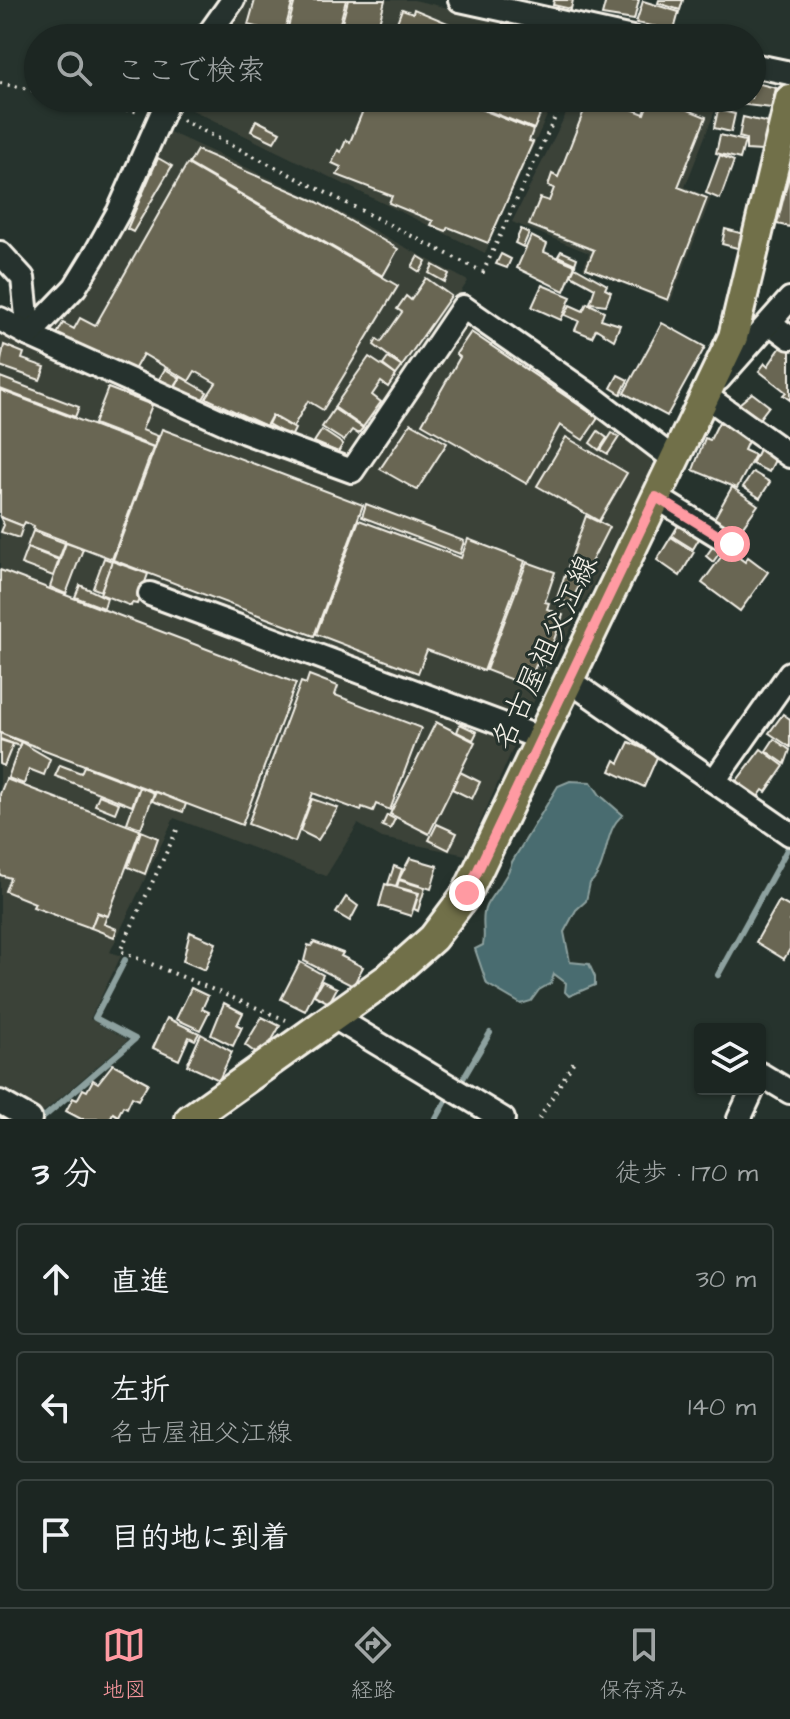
<!DOCTYPE html>
<html lang="ja">
<head>
<meta charset="utf-8">
<style>
  body { margin:0; font-family:"Architects Daughter","Klee One",sans-serif; background:#29322f; color:#f1f3f6 }
  .controls { position:absolute; right:24px; bottom:24px; display:grid; overflow:hidden; border-radius:8px; box-shadow:0 2px 6px #0004 }
  .controls button { width:72px; height:72px; display:grid; place-items:center; padding:0; border:0; border-bottom:2px solid #3a4340; background:#1c2622; color:#f1f3f6; font:40px sans-serif }
  .stop { position:absolute; width:24px; height:24px; margin:-18px; border:6px solid #ff9aa2; border-radius:50%; background:#fff }
  .stop.end { background:#ff9aa2; border-color:#fff; box-shadow:0 2px 8px #0008 }
  .list { margin:0; padding:0; list-style:none }
  h2 { display:flex; justify-content:space-between; align-items:center; height:104px; margin:0; padding:0 32px; font-size:34px }
  h2 small { font-size:26px; font-weight:400; color:#a0a5a5 }
  .list li { display:grid; grid-template-columns:52px 1fr auto; gap:24px; align-items:center; box-sizing:border-box; height:112px; margin:0 16px 16px; padding:0 16px; border:2px solid #3a4340; border-radius:8px }
  .list b { display:block; font-size:30px; white-space:nowrap }
  .list p { margin:0; font-size:26px; white-space:nowrap; color:#a0a5a5 }
  .list em { font-size:26px; font-style:normal; color:#a0a5a5 }
  .icon { flex:none; width:44px; height:44px; fill:none; stroke:currentColor; stroke-width:2; stroke-linecap:round; stroke-linejoin:round }
  .map { position:relative; flex:none; width:790px; height:1119px; overflow:hidden }
  .search { position:absolute; background:#1c2622; box-shadow:0 2px 6px #0004; left:24px; right:24px; top:24px; height:88px; display:flex; align-items:center; gap:20px; box-sizing:border-box; padding:0 28px; border-radius:44px; color:#a0a5a5; font-size:30px }
  .sheet { height:488px; background:#1c2622 }
  nav { display:flex; justify-content:space-around; align-items:center; box-sizing:border-box; height:112px; border-top:2px solid #3a4340; background:#1c2622; font-size:22px; color:#a0a5a5 }
  nav a { display:grid; justify-items:center; gap:4px }
  nav .on { color:#ff9aa2 }
  .map>svg:first-child { display:block }
</style>
</head>
<body>
<div class="map">
<svg width="790" height="1119" viewBox="0 0 790 1119">
  <rect width="100%" height="100%" fill="#26332d"/>
  <filter id="ink" filterUnits="userSpaceOnUse"><feTurbulence type="fractalNoise" baseFrequency=".0125" numOctaves="2"/><feDisplacementMap in="SourceGraphic" scale="16" xChannelSelector="R" yChannelSelector="G"/><feConvolveMatrix kernelMatrix="1 2 1 2 8 2 1 2 1" color-interpolation-filters="sRGB"/></filter>
  <g filter="url(#ink)">
    <!-- built -->
    <g fill="#3a4238">
      <path d="M246,0H414L577,38H219Z"/>
      <path d="M181,98H555L485,253L178,103Z"/>
      <path d="M574,98H720L685,187L711,198L670,303L583,268L589,253L512,222Z"/>
      <path d="M165,130L317,200L468,281L348,461L262,428L49,335L103,266L130,214Z"/>
      <path d="M474,325L649,454L653,468L533,703L466,855L382,838L358,824L326,876L174,818L110,952L121,956L90,1019L128,1040L40,1115L0,1092V328L193,419L354,482L457,329Z"/>
    </g>
    <!-- water -->
    <path fill="#496c6f" stroke="#8da19f" stroke-width="2" d="M570,781L591,782L600,795L623,815C603,829 609,867 590,883L586,901L576,910L564,932L570,962L589,964L595,977V985L569,996L565,992L566,983L554,974L551,983L539,990L531,1001L521,1004L487,984L475,949L483,945C486,931 480,919 486,906C493,892 507,880 512,862L558,786Z"/>
    <g fill="none" stroke-linecap="round" stroke-linejoin="round">
      <!-- stream -->
      <g stroke="#8da19f" stroke-width="6">
        <path d="M718,975L789,846"/>
        <path d="M461,1082L490,1033"/>
        <path d="M0,1116L5,1119"/>
        <path d="M44,1117L135,1039L95,1018L125,960"/>
        <path d="M436,1119L449,1096"/>
      </g>
    </g>
    <!-- building -->
    <g fill="#696652" stroke="#f4f1e8" stroke-width="2">
      <path d="M255,0H293L284,34L248,25Z"/>
      <path d="M295,0H346L336,38L286,35Z"/>
      <path d="M348,0H385L375,38H338Z"/>
      <path d="M554,0H573L571,9L553,5Z"/>
      <path d="M606,0H639L634,20L602,15Z"/>
      <path d="M659,0H683L680,10L658,3Z"/>
      <path d="M643,1L679,12L674,30L636,23Z"/>
      <path d="M402,9L413,13L414,9L455,26L454,30L474,38L475,34L485,38H391Z"/>
      <path d="M503,23L517,27L515,38H500Z"/>
      <path d="M523,29L564,38H521Z"/>
      <path d="M752,82L776,88L771,108L729,103L730,98H752Z"/>
      <path d="M118,98H145L144,103L134,101L133,105L120,103Z"/>
      <path d="M368,98H453L533,130L529,141L533,142L488,243L448,227L446,231L431,225L433,221L389,203L392,196L337,175L341,167L332,163L338,150L341,152L346,140L350,142Z"/>
      <path d="M456,98H547L534,129Z"/>
      <path d="M589,98H604L644,114L650,98H659L706,117L678,187L707,198L668,300L586,268L594,250L529,225L540,198L549,201L554,188L548,186L552,174L558,177Z"/>
      <path d="M718,110L735,114L731,132L714,128Z"/>
      <path d="M743,117L769,123L762,151L746,150V139L739,137Z"/>
      <path d="M256,120L280,132L274,142L251,131Z"/>
      <path d="M720,135L745,141L740,159L716,153Z"/>
      <path d="M197,150L317,202L398,249L383,276L189,164Z"/>
      <path d="M720,155L734,161L720,199L706,193Z"/>
      <path d="M158,158L172,166L133,232L127,229Z"/>
      <path d="M187,164L398,286L323,410L308,401L293,427L272,415L266,426L206,398L216,383L195,371L189,381L143,354L134,370L56,336L63,323L74,329L80,318L95,326Z"/>
      <path d="M790,172V227L777,224Z"/>
      <path d="M521,229L529,233L523,247L515,243Z"/>
      <path d="M725,229L744,234L741,249L722,244Z"/>
      <path d="M531,236L547,244L544,252L575,265L564,291L517,268Z"/>
      <path d="M561,251L577,258L575,264L558,256Z"/>
      <path d="M501,254L511,259L507,268L496,264Z"/>
      <path d="M418,256L426,261L420,272L412,267Z"/>
      <path d="M433,265L449,274L445,282L429,273Z"/>
      <path d="M575,267L607,285L605,289L611,292L606,305L590,303L595,288L571,275Z"/>
      <path d="M426,278L451,296L402,366L374,345L377,339L381,342L402,312L397,309L406,296L411,300Z"/>
      <path d="M542,285L571,297L561,320L532,307Z"/>
      <path d="M587,303L604,311L601,319L620,325L614,340L596,329L592,337L575,330L579,321L565,315L570,305L583,311Z"/>
      <path d="M662,323L705,347L667,416L624,393Z"/>
      <path d="M471,332L598,418L583,440L560,425L527,484L422,424L460,357L456,354Z"/>
      <path d="M785,341L790,345V400L783,395L786,392L759,371L765,363L768,366Z"/>
      <path d="M4,345L24,353L22,359L45,367L40,380L0,366Z"/>
      <path d="M369,357L396,375L388,387L381,382L372,395L381,402L363,427L334,407Z"/>
      <path d="M388,358L402,367L396,375L383,365Z"/>
      <path d="M165,369L180,378L174,387L159,379Z"/>
      <path d="M618,375L628,380L621,394L611,388Z"/>
      <path d="M0,377L79,407L75,417L0,389Z"/>
      <path d="M181,377L207,392L203,399L175,388Z"/>
      <path d="M108,388L152,405L142,430L158,436L154,447L94,424Z"/>
      <path d="M0,390L153,448L112,559L33,529L34,526L25,522L23,526L0,517Z"/>
      <path d="M752,393L769,406L759,419L739,404Z"/>
      <path d="M334,409L363,428L358,434L352,430L344,441L322,427Z"/>
      <path d="M272,416L295,429L291,437L268,424Z"/>
      <path d="M719,422L749,439L744,450L755,455L737,488L693,470L705,438L710,440Z"/>
      <path d="M411,423L447,443L417,490L380,469Z"/>
      <path d="M162,429L363,505L314,636L113,560Z"/>
      <path d="M322,430L343,444L338,452L314,442Z"/>
      <path d="M598,431L607,438L599,450L590,443Z"/>
      <path d="M612,433L619,437L608,454L601,450Z"/>
      <path d="M566,437L627,473L599,521L537,486Z"/>
      <path d="M759,449L776,458L769,472L752,464Z"/>
      <path d="M753,472L770,482L760,498L743,487Z"/>
      <path d="M732,487L758,505L733,540L711,524Z"/>
      <path d="M366,504L464,541L460,554L362,517Z"/>
      <path d="M586,516L609,527L570,604L557,598Z"/>
      <path d="M0,517L23,526L19,538L1,532L4,525Z"/>
      <path d="M682,519L703,532L693,549L672,536Z"/>
      <path d="M359,520L461,558L468,539L525,561L484,671L427,650L418,673L316,634Z"/>
      <path d="M33,531L65,543L59,559L27,547Z"/>
      <path d="M671,537L694,552L680,576L657,560Z"/>
      <path d="M716,542L723,548L713,562L706,556Z"/>
      <path d="M66,543L83,549L66,594L50,587Z"/>
      <path d="M27,548L59,560L53,576L21,564Z"/>
      <path d="M727,549L745,562L748,557L768,572L740,611L702,583Z"/>
      <path d="M104,558L112,561L101,591L93,588Z"/>
      <path d="M112,561L148,574L137,604L132,603L131,606L100,594Z"/>
      <path d="M527,562L555,572L545,602L549,603L547,609L563,615L544,667L536,665L528,686L486,670Z"/>
      <path d="M0,570L296,683L242,825L0,733Z"/>
      <path d="M80,585L107,598L104,608L75,597Z"/>
      <path d="M309,675L338,686L335,695L421,728L390,810L376,804L373,811L362,807L361,811L313,793L295,842L248,824L301,682L306,684Z"/>
      <path d="M783,714L790,719V747L769,733Z"/>
      <path d="M436,722L475,742L429,834L390,814Z"/>
      <path d="M460,724L477,732L473,740L457,732Z"/>
      <path d="M0,733L21,742L19,746L0,739Z"/>
      <path d="M774,739L790,750L785,764L766,751Z"/>
      <path d="M0,740L13,744L4,766L0,764Z"/>
      <path d="M21,742L50,759L44,775L29,769L24,784L8,778Z"/>
      <path d="M629,742L658,755L644,787L610,771L615,760L619,763Z"/>
      <path d="M761,749L784,766L766,792L763,790L758,797L735,783Z"/>
      <path d="M60,765L81,773L84,766L139,787L132,806L55,776Z"/>
      <path d="M460,772L480,782L472,799L452,789Z"/>
      <path d="M6,779L140,830L108,916L97,912L91,928L33,907L35,903L5,891L10,878L0,875V794Z"/>
      <path d="M140,787L154,793L141,828L127,823Z"/>
      <path d="M156,792L186,804L183,812L152,801Z"/>
      <path d="M99,795L119,803L115,813L95,805Z"/>
      <path d="M312,799L338,808L318,840L300,831Z"/>
      <path d="M387,815L395,819L390,829L382,826Z"/>
      <path d="M437,824L457,833L449,850L429,840Z"/>
      <path d="M141,831L158,838L145,874L128,867Z"/>
      <path d="M410,858L438,866L431,889L399,879Z"/>
      <path d="M394,866L402,869L396,886L388,884Z"/>
      <path d="M399,880L425,888L418,911L414,909L419,893L397,887Z"/>
      <path d="M385,884L418,894L411,916L379,906Z"/>
      <path d="M346,897L358,906L350,921L336,913Z"/>
      <path d="M779,901L790,907V949L784,959L756,942Z"/>
      <path d="M97,913L107,916L104,924L117,929L114,937L91,928Z"/>
      <path d="M190,932L216,943L205,970L183,961Z"/>
      <path d="M314,942L343,953L341,956L363,967L353,986L304,961L308,945L311,946Z"/>
      <path d="M300,962L323,975L305,1011L281,999Z"/>
      <path d="M322,981L337,988L329,1003L314,995Z"/>
      <path d="M191,988L208,996L202,1009L209,1012L200,1030L176,1019Z"/>
      <path d="M224,1003L243,1013L237,1025L242,1027L233,1046L211,1035Z"/>
      <path d="M262,1017L280,1026L268,1047L257,1054L245,1045Z"/>
      <path d="M167,1018L199,1033L195,1040L189,1037L179,1060L153,1048Z"/>
      <path d="M201,1034L232,1052L219,1080L187,1065Z"/>
      <path d="M113,1064L148,1083L138,1100L132,1097L127,1108L123,1106L118,1116L113,1113L110,1119H81L66,1111L73,1098L77,1100L83,1089L87,1091L93,1080L98,1083Z"/>
    </g>
    <g fill="none" stroke-linecap="round" stroke-linejoin="round">
      <!-- minor casing -->
      <g stroke="#f4f1e8" stroke-width="28">
        <g id="minor">
          <path d="M460,0L632,38"/>
          <path d="M206,38L233,0"/>
          <path d="M752,65L790,73"/>
          <path d="M0,253L23,278L29,335L245,432L352,471L463,307L591,396L675,460"/>
          <path d="M0,319L29,335L75,287L94,256L119,211L169,98"/>
          <path d="M770,323L790,338"/>
          <path d="M719,379L790,299"/>
          <path d="M706,396L790,456"/>
          <path d="M656,497L732,544"/>
          <path d="M150,594L540,738"/>
          <path d="M567,679L790,834"/>
          <path d="M714,781L790,673"/>
          <path d="M334,1017L503,1119"/>
          <path d="M760,1074L790,1092"/>
          <path d="M0,1102L30,1119"/>
          <path d="M739,1119L753,1089"/>
        </g>
      </g>
      <!-- major casing -->
      <g stroke="#f4f1e8" stroke-width="34">
        <path id="major" d="M190,1119L388,978L433,938L467,893L733,337L790,99"/>
      </g>
      <!-- path -->
      <g stroke="#f4f1e8" stroke-width="4" stroke-dasharray="2 6" stroke-linecap="butt">
        <path d="M0,83L38,91"/>
        <path d="M71,98L139,112"/>
        <path d="M182,120L483,272L564,98"/>
        <path d="M177,830L120,951L286,1020"/>
        <path d="M539,1119L576,1058"/>
      </g>
      <!-- minor -->
      <use href="#minor" stroke="#26332d" stroke-width="22"/>
      <!-- major -->
      <use href="#major" stroke="#71704a" stroke-width="28"/>
    </g>
  </g>
  <g fill="none" stroke-linecap="round" stroke-linejoin="round" filter="url(#ink)">
    <!-- route -->
    <path stroke="#ff9aa2" stroke-width="10" d="M467,893L656,497L732,544"/>
  </g>
  <g text-anchor="middle" stroke-width="6" stroke-linejoin="round" paint-order="stroke">
    <!-- street labels -->
    <g font-size="30" fill="#f4f1e8" stroke="#26332d">
      <text transform="translate(544 652) rotate(-65)" y="10">名古屋祖父江線</text>
    </g>
  </g>
</svg>
<div class="controls">
<button><svg class="icon" aria-label="layers" viewBox="0 0 24 24"><path d="M12 4l9 5-9 5-9-5zM3 14l9 5 9-5"/></svg></button>
</div>
<div class="stop" style="left:732px;top:544px"></div>
<div class="stop end" style="left:467px;top:893px"></div>
<div class="search"><svg class="icon" aria-label="search" viewBox="0 0 24 24"><circle cx="10" cy="10" r="6"/><path d="M15 15l6 6"/></svg>ここで検索</div>
</div>
<section class="sheet">
<h2>3 分<small>徒歩 · 170 m</small></h2>
<ul class="list">
<li><svg class="icon" aria-label="ahead" viewBox="0 0 24 24"><path d="M12 20V5M6 11l6-6 6 6"/></svg><div><b>直進</b></div><em>30 m</em></li>
<li><svg class="icon" aria-label="left" viewBox="0 0 24 24"><path d="M17 20v-9H6M10 6l-5 5 5 5"/></svg><div><b>左折</b><p>名古屋祖父江線</p></div><em>140 m</em></li>
<li><svg class="icon" aria-label="arrive" viewBox="0 0 24 24"><path d="M6 21V4h12l-3 4 3 4H6"/></svg><div><b>目的地に到着</b></div></li>
</ul>
</section>
<nav>
<a class="on"><svg class="icon" aria-label="map" viewBox="0 0 24 24"><path d="M3 6l6-2 6 2 6-2v14l-6 2-6-2-6 2zM9 4v14M15 6v14"/></svg>地図</a>
<a><svg class="icon" aria-label="directions" viewBox="0 0 24 24"><path d="M12 3l9 9-9 9-9-9zM9 14v-3h6M13 9l2 2-2 2"/></svg>経路</a>
<a><svg class="icon" aria-label="saved" viewBox="0 0 24 24"><path d="M7 4h10v16l-5-4-5 4z"/></svg>保存済み</a>
</nav>
</body>
</html>
